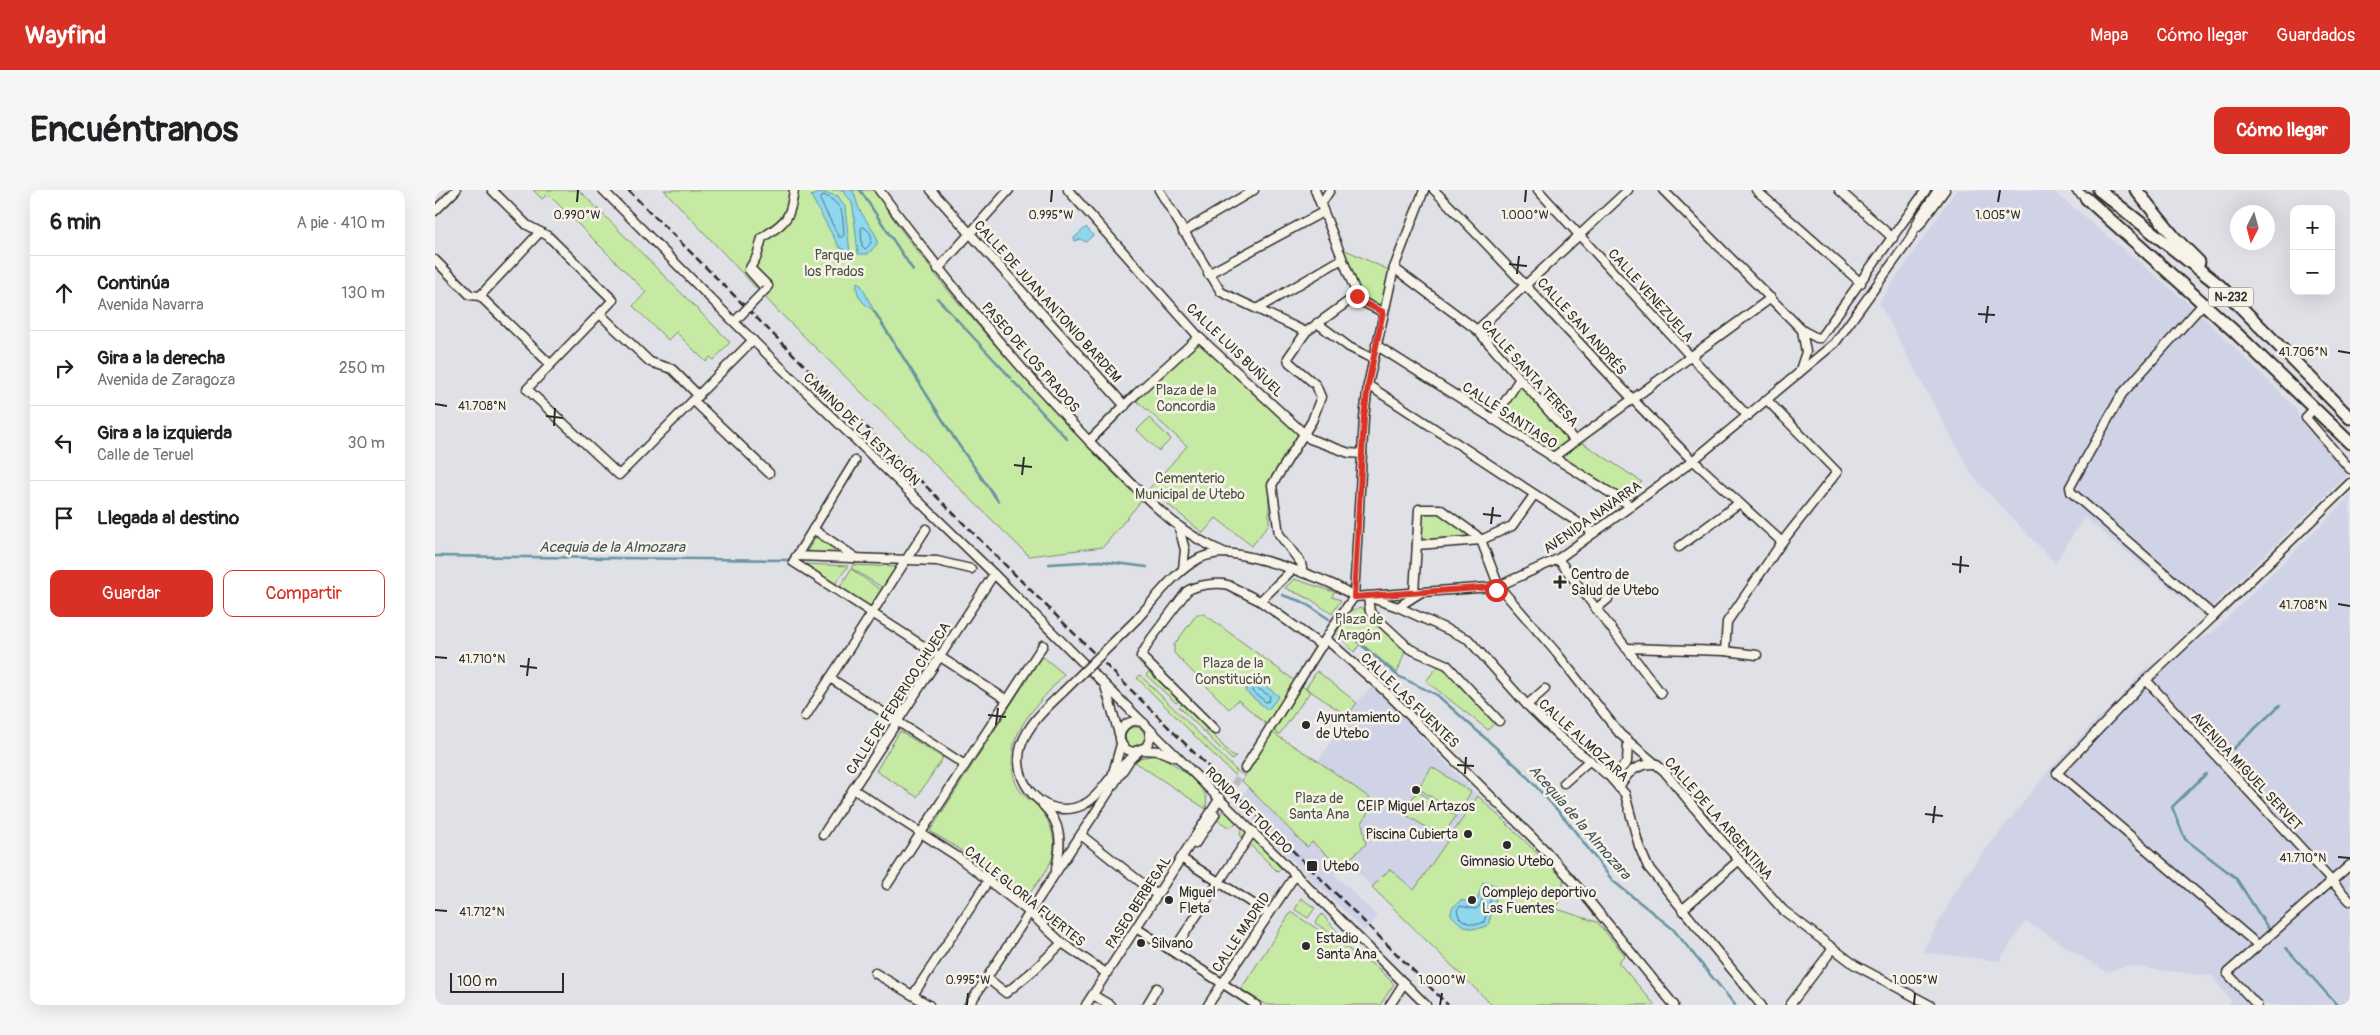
<!DOCTYPE html>
<html lang="es">
<head>
<meta charset="utf-8">
<style>
  body { margin:0; font-family:Pangolin,sans-serif; background:#f6f6f6; color:#202124 }
  .controls { position:absolute; right:15px; top:15px; display:grid; overflow:hidden; border-radius:10px; box-shadow:0 5px 20px #0002 }
  .controls button { width:45px; height:45px; display:grid; place-items:center; padding:0; border:0; border-bottom:1px solid #e0e0e0; background:#fff; color:#202124; font:25px sans-serif }
  .compass { position:absolute; left:1795px; top:15px; width:45px; height:45px; border-radius:50%; background:#fff; box-shadow:0 5px 20px #0002; rotate:186deg }
  .scale { position:absolute; left:15px; bottom:12px; width:114px; box-sizing:border-box; padding-left:5px; border:2px solid #2b2b2b; border-top:0; font-size:14px; line-height:18px; white-space:nowrap; color:#2b2b2b; -webkit-text-stroke:4px #f7f3e8; paint-order:stroke }
  .stop { position:absolute; width:15px; height:15px; margin:-11px; border:4px solid #d93025; border-radius:50%; background:#fff }
  .stop.end { background:#d93025; border-color:#fff; box-shadow:0 1px 5px #0008 }
  .list { margin:0; padding:0; list-style:none }
  h2 { display:flex; justify-content:space-between; align-items:center; height:65px; margin:0; padding:0 20px; font-size:21px }
  h2 small { font-size:16px; font-weight:400; color:#757577 }
  .list li { display:grid; grid-template-columns:32px 1fr auto; gap:15px; align-items:center; box-sizing:border-box; height:75px; padding:0 20px; border-top:1px solid #e0e0e0 }
  .list b { display:block; font-size:19px; white-space:nowrap }
  .list p { margin:0; font-size:16px; white-space:nowrap; color:#757577 }
  .list em { font-size:16px; font-style:normal; color:#757577 }
  .actions { display:flex; gap:10px; padding:15px 20px }
  .actions a { flex:1; padding:11px 0; border:1px solid #d93025; border-radius:10px; text-align:center; font-size:18px; color:#d93025 }
  .actions .main { background:#d93025; color:#fff }
  .icon { flex:none; width:28px; height:28px; fill:none; stroke:currentColor; stroke-width:2; stroke-linecap:round; stroke-linejoin:round }
  .map { position:relative; flex:none; width:1915px; height:815px; overflow:hidden; border-radius:10px }
  header { display:flex; align-items:center; gap:30px; box-sizing:border-box; height:70px; padding:0 25px; background:#d93025; color:#fff }
  header strong { font-size:24px }
  nav { display:flex; gap:28px; margin-inline-start:auto; font-size:18px }
  .intro { display:flex; align-items:center; justify-content:space-between; box-sizing:border-box; height:120px; padding:0 30px }
  h1 { margin:0; font-size:35px }
  .button { padding:12px 22px; border-radius:10px; background:#d93025; color:#fff; font-size:18px; font-weight:700 }
  main { display:flex; gap:30px; padding:0 30px }
  aside { flex:1; background:#fff; border-radius:10px; box-shadow:0 5px 20px #0002 }
  .map>svg:first-child { display:block }
</style>
</head>
<body>
<header>
<strong>Wayfind</strong>
<nav><a>Mapa</a><a>Cómo llegar</a><a>Guardados</a></nav>
</header>
<div class="intro"><h1>Encuéntranos</h1><a class="button">Cómo llegar</a></div>
<main>
<aside>
<h2>6 min<small>A pie · 410 m</small></h2>
<ul class="list">
<li><svg class="icon" aria-label="ahead" viewBox="0 0 24 24"><path d="M12 20V5M6 11l6-6 6 6"/></svg><div><b>Continúa</b><p>Avenida Navarra</p></div><em>130 m</em></li>
<li><svg class="icon" aria-label="right" viewBox="0 0 24 24"><path d="M7 20v-9h11M14 6l5 5-5 5"/></svg><div><b>Gira a la derecha</b><p>Avenida de Zaragoza</p></div><em>250 m</em></li>
<li><svg class="icon" aria-label="left" viewBox="0 0 24 24"><path d="M17 20v-9H6M10 6l-5 5 5 5"/></svg><div><b>Gira a la izquierda</b><p>Calle de Teruel</p></div><em>30 m</em></li>
<li><svg class="icon" aria-label="arrive" viewBox="0 0 24 24"><path d="M6 21V4h12l-3 4 3 4H6"/></svg><div><b>Llegada al destino</b></div></li>
</ul>
<div class="actions"><a class="main">Guardar</a><a>Compartir</a></div>
</aside>
<div class="map">
<svg width="1915" height="815" viewBox="0 0 1915 815">
  <rect width="100%" height="100%" fill="#e0e0e7"/>
  <filter id="ink" filterUnits="userSpaceOnUse"><feTurbulence type="fractalNoise" baseFrequency=".02" numOctaves="2"/><feDisplacementMap in="SourceGraphic" scale="10" xChannelSelector="R" yChannelSelector="G"/><feConvolveMatrix kernelMatrix="1 2 1 2 8 2 1 2 1" color-interpolation-filters="sRGB"/></filter>
  <g filter="url(#ink)">
    <!-- built -->
    <g fill="#d0d3e6">
      <path d="M1521,0H1617L1758,117L1862,219L1864,230L1914,283L1768,425L1649,327L1620,373L1538,287L1444,113Z"/>
      <path d="M1915,306V815H1793L1796,811L1777,786L1690,776L1671,782L1591,731L1564,771L1487,762L1529,687L1610,585L1656,535L1683,511L1711,478L1778,442Z"/>
      <path d="M937,496L1043,606L979,701L955,679L937,697L912,671L930,654L927,633L939,611L883,571L924,510Z"/>
      <path d="M813,598L872,657L877,652L906,677L899,684L943,727L929,741L800,613Z"/>
    </g>
    <!-- green -->
    <g fill="#c6e9a3" stroke="#788a67">
      <path d="M98,0H144L295,152L279,170L275,167L271,172L241,142L233,150L198,116L211,102L113,4L107,9Z"/>
      <path d="M229,0H439C482,67 533,125 586,184C625,227 665,270 706,311L668,357L594,366L342,120Z"/>
      <path d="M902,56L958,82L948,122L927,112Z"/>
      <path d="M766,155L770,157L863,241L864,245L834,292V334L817,356L781,328L768,343L714,299L752,256L700,209L759,156Z"/>
      <path d="M1084,195L1146,252L1207,292L1190,306L1064,229Z"/>
      <path d="M714,228L736,249L724,261L702,240Z"/>
      <path d="M985,323H1004L1035,346L984,350Z"/>
      <path d="M382,345L410,363H371Z"/>
      <path d="M371,374L413,376L400,394Z"/>
      <path d="M418,375L461,377L448,398L416,378Z"/>
      <path d="M416,379L446,400L435,417L405,397Z"/>
      <path d="M859,389L899,402L897,407L906,410L897,424L875,409L850,398Z"/>
      <path d="M926,417L971,459L962,483L926,453L919,462L901,443L916,421Z"/>
      <path d="M762,424H769L875,502L844,545L803,510L794,519L739,463V455Z"/>
      <path d="M607,466L629,484C613,504 590,524 581,548C575,564 575,590 587,603C591,608 598,611 602,616C615,629 623,651 617,669C612,682 600,696 591,708L521,657L495,641Z"/>
      <path d="M1005,474L1011,477L1061,531L1053,540L991,491Z"/>
      <path d="M715,480L745,510L741,513L711,485Z"/>
      <path d="M882,481L922,513L912,526L871,498Z"/>
      <path d="M705,485L802,581L799,585L702,488Z"/>
      <path d="M748,513L773,538L769,542L744,517Z"/>
      <circle cx="700" cy="547" r="10"/>
      <path d="M465,541L508,568L482,607L441,581Z"/>
      <path d="M775,541L797,566H801L797,570L771,544Z"/>
      <path d="M836,542L883,571L939,611L927,633L931,654L906,677L877,652L872,657L807,591Z"/>
      <path d="M720,565C733,567 767,594 771,607C772,611 771,615 771,619L700,572L705,568Z"/>
      <path d="M997,577L1036,602L1022,624L983,598Z"/>
      <path d="M982,601L1021,626L1007,647L968,623Z"/>
      <path d="M1043,606L1129,689L1122,719L1162,732L1190,765L1183,772L1220,815H1057L937,697L955,679L979,700Z"/>
      <path d="M789,619L801,633L795,638L782,630Z"/>
      <path d="M808,638L847,679L842,681L806,646L805,642Z"/>
      <path d="M866,708L880,718L873,728L860,720Z"/>
      <path d="M856,722L943,778L959,794L945,815H831L806,799Z"/>
      <path d="M887,724L913,754L880,733Z"/>
    </g>
    <!-- water -->
    <g fill="#8dd8ee" stroke="#6693a0">
      <path d="M407,0H418L424,19L442,47V54L433,64H423L418,17L416,11Z"/>
      <path d="M387,2L403,6L410,17L415,63L404,57L376,6Z"/>
      <path d="M651,37L658,45L651,52L645,49L640,51L639,48Z"/>
      <path d="M422,92L426,95L439,121C428,114 420,106 422,92Z"/>
      <path d="M820,488L844,506L833,520L810,501L815,490Z"/>
      <path d="M1048,692L1065,696L1053,735C1039,743 1025,737 1016,724L1017,718L1026,710L1041,714Z"/>
    </g>
    <g fill="none" stroke-linecap="round" stroke-linejoin="round">
      <!-- shore -->
      <g stroke="#527079" stroke-width="1">
        <path d="M389,5C410,16 407,23 409,45L407,47H404L385,10Z"/>
        <path d="M428,37C438,42 440,52 430,59L427,56L426,39Z"/>
        <path d="M819,496L835,506L834,511L831,512L817,501Z"/>
        <path d="M1054,698L1058,702L1049,732C1040,737 1030,733 1024,727L1022,720L1025,716L1040,719L1044,717L1051,700Z"/>
      </g>
      <!-- stream -->
      <g stroke="#6693a0" stroke-width="2.5">
        <path d="M425,0L478,80"/>
        <path d="M502,108L576,188"/>
        <path d="M439,121L521,251L563,311"/>
        <path d="M578,191L632,249"/>
        <path d="M0,366L353,370"/>
        <path d="M614,374L665,371L712,377"/>
        <path d="M847,405L868,412L894,429"/>
        <path d="M911,442L963,486L1002,505L1086,580L1132,631L1178,691L1238,739L1300,815"/>
        <path d="M1798,559L1845,515"/>
        <path d="M1771,584L1737,617L1750,649L1801,688L1833,738"/>
        <path d="M1851,758L1902,815"/>
      </g>
      <!-- minor-tunnel -->
      <path stroke="#bcbcc1" stroke-width="8" stroke-dasharray="8 4" stroke-linecap="butt" d="M780,625L810,578"/>
      <!-- minor casing -->
      <g stroke="#2b2b2b" stroke-width="11">
        <g id="minor">
          <path d="M57,0L92,35L113,46L178,110L92,199L184,285L318,150"/>
          <path d="M168,0L299,132L559,384L991,815"/>
          <path d="M444,0C517,98 594,193 682,279C718,314 744,344 791,363"/>
          <path d="M496,0L690,216"/>
          <path d="M633,0L764,147L875,249L914,263L927,264"/>
          <path d="M724,0L786,102L871,142"/>
          <path d="M880,0L922,105L927,112L948,122"/>
          <path d="M999,0C1086,88 1168,181 1255,268"/>
          <path d="M1103,0L1256,167L1313,226"/>
          <path d="M1228,0L1367,140L1382,148"/>
          <path d="M1321,0L1426,93"/>
          <path d="M1404,0L1458,48"/>
          <path d="M1641,0L1651,8"/>
          <path d="M886,14L895,0"/>
          <path d="M0,21L21,0"/>
          <path d="M1483,37L1510,0"/>
          <path d="M748,42L819,0"/>
          <path d="M0,70L35,105L45,106L115,174"/>
          <path d="M959,78L1042,140L1140,251"/>
          <path d="M503,79L574,0"/>
          <path d="M773,84L888,22"/>
          <path d="M331,99L314,80L332,97L333,96L315,78L322,66L327,48C351,31 355,31 359,0"/>
          <path d="M45,106L105,42"/>
          <path d="M1768,114L1687,204L1635,297L1636,302L1779,426L1711,490L1622,583L1823,755"/>
          <path d="M822,119L907,69"/>
          <path d="M165,124L215,172L237,179L264,206"/>
          <path d="M882,133L914,157L938,169"/>
          <path d="M1042,140L1193,0"/>
          <path d="M1385,148L1491,0"/>
          <path d="M941,155L1196,316"/>
          <path d="M1364,183L1371,162L1367,140"/>
          <path d="M933,195L1159,343"/>
          <path d="M259,211L334,283"/>
          <path d="M1879,217L1871,228L1915,279"/>
          <path d="M1058,230L1084,190"/>
          <path d="M654,251L702,203L764,147"/>
          <path d="M1117,268L1336,108"/>
          <path d="M1261,268L1400,153L1475,49L1485,27L1503,0"/>
          <path d="M420,271L358,372L572,510"/>
          <path d="M1261,273L1347,352"/>
          <path d="M744,338L750,360L748,379"/>
          <path d="M378,339L420,367"/>
          <path d="M982,355L1046,350L1077,336L1099,305"/>
          <path d="M1244,357L1303,314"/>
          <path d="M361,366L502,371L536,379"/>
          <path d="M1123,369L1226,503"/>
          <path d="M868,383L866,373L844,344L837,295L877,231L886,207L881,195L854,172L853,168L871,142L922,105"/>
          <path d="M1068,394L1123,369L1255,273"/>
          <path d="M1066,399L1120,461L1185,544L1229,581L1281,644L1348,720L1420,775L1495,815"/>
          <path d="M979,403L984,319H1005L1041,345L1046,350L1061,389"/>
          <path d="M919,407L1057,397L1063,400L1068,396"/>
          <path d="M933,407L963,417L1033,449L1092,515L1126,548L1174,586L1190,604L1204,656L1213,677L1326,815"/>
          <path d="M933,407L935,422L975,459L1012,475L1064,531"/>
          <path d="M825,411L857,380"/>
          <path d="M963,417L985,403"/>
          <path d="M1161,419L1173,409"/>
          <path d="M1779,426L1915,293"/>
          <path d="M702,429C720,409 740,381 765,368C772,365 782,363 790,363C818,365 898,389 919,407"/>
          <path d="M891,449L950,501L1110,660L1147,702L1239,815"/>
          <path d="M1191,458L1290,461L1322,465"/>
          <path d="M1290,461L1292,432L1347,352L1402,282L1332,210"/>
          <path d="M395,488L530,575"/>
          <path d="M1711,490L1915,711"/>
          <path d="M670,496L684,544"/>
          <path d="M628,502C612,517 593,534 586,556C575,592 610,632 648,615C662,608 668,596 678,585C685,576 695,570 703,562"/>
          <path d="M1092,515L1110,499"/>
          <path d="M370,527L491,339"/>
          <path d="M709,533C686,523 674,556 698,562L711,557L715,549L714,539"/>
          <path d="M780,540L706,466L716,449L752,401C761,395 782,392 793,395L825,411L887,456"/>
          <path d="M707,560L724,561L739,567"/>
          <path d="M810,578L903,429L919,407L929,228L933,195L959,78L989,0"/>
          <path d="M678,583L686,554"/>
          <path d="M1170,583H1182L1192,572L1193,552"/>
          <path d="M1129,593L1155,570"/>
          <path d="M1184,598C1192,581 1204,573 1221,574"/>
          <path d="M418,599L523,667L594,722L627,753L671,783"/>
          <path d="M608,615C627,633 627,654 621,678"/>
          <path d="M388,645L559,384"/>
          <path d="M646,645L722,705"/>
          <path d="M760,654L780,625"/>
          <path d="M746,668L834,724"/>
          <path d="M452,695L608,455"/>
          <path d="M1247,720L1303,671"/>
          <path d="M701,738L821,815"/>
          <path d="M738,761L818,641"/>
          <path d="M440,783L494,815"/>
          <path d="M552,788L571,803L599,780L627,753"/>
          <path d="M478,805L553,691"/>
          <path d="M658,805L675,815"/>
          <path d="M534,815L694,571"/>
          <path d="M651,815L785,608"/>
          <path d="M712,815L722,798"/>
          <path d="M773,815L861,684"/>
          <path d="M955,815L969,793"/>
          <path d="M1355,815L1397,760"/>
          <path d="M1822,815L1792,783L1915,675"/>
        </g>
      </g>
      <!-- highway casing -->
      <g stroke="#2b2b2b" stroke-width="15">
        <g id="highway">
          <path d="M1664,0L1785,96L1915,228"/>
          <path d="M1701,0L1740,48L1764,72"/>
          <path d="M1651,8L1800,142L1915,253"/>
        </g>
      </g>
      <!-- minor -->
      <use href="#minor" stroke="#f7f3e8" stroke-width="8"/>
      <!-- highway -->
      <use href="#highway" stroke="#f7f3e8" stroke-width="11"/>
      <!-- rail -->
      <path stroke="#2b2b2b" stroke-width="2.5" stroke-dasharray="8 4" stroke-linecap="butt" d="M193,0L1013,815"/>
      <!-- minor-bridge casing -->
      <g stroke="#2b2b2b" stroke-width="11" stroke-linecap="butt">
        <g id="minor-bridge">
          <path d="M303,128L331,99"/>
          <path d="M628,502L702,429"/>
        </g>
      </g>
      <!-- minor-bridge -->
      <use href="#minor-bridge" stroke="#f7f3e8" stroke-width="8"/>
    </g>
  </g>
  <g fill="none" stroke-linecap="round" stroke-linejoin="round" filter="url(#ink)">
    <!-- route -->
    <path stroke="#d93025" stroke-width="6" d="M922,106L927,112L948,122L933,195L929,228L919,407L1057,397L1061,400"/>
  </g>
  <!-- ticks -->
  <path fill="none" stroke="#2b2b2b" stroke-width="2" d="M142,12L143,0M616,12L617,0M1090,12L1091,0M1563,12L1565,0M1074,74L1092,76M1082,84L1084,66M1543,124L1560,125M1551,133L1553,116M1903,161L1915,163M0,214L12,216M111,226L128,228M119,236L120,218M579,275L597,277M587,285L589,267M1048,324L1066,326M1056,334L1058,317M1517,374L1534,376M1525,383L1526,366M1903,414L1915,416M0,467L12,468M85,476L102,478M92,486L94,468M553,525L571,527M561,535L563,518M1022,575L1039,576M1030,584L1031,567M1490,624L1508,626M1498,633L1500,616M1903,667L1915,668M0,720L12,721M532,815L533,803M1005,815L1007,803M1479,815L1480,803"/>
  <!-- markers -->
  <g fill="#2b2b2b" stroke="#f7f3e8" stroke-width="2">
    <path d="M1122.5 384.5h5v5h5v5h-5v5h-5v-5h-5v-5h5z"/>
    <circle cx="871" cy="535" r="5"/>
    <circle cx="981" cy="600" r="5"/>
    <circle cx="1033" cy="644" r="5"/>
    <circle cx="1072" cy="655" r="5"/>
    <rect x="871" y="670" width="12" height="12" rx="2.5"/>
    <circle cx="734" cy="710" r="5"/>
    <circle cx="1037" cy="710" r="5"/>
    <circle cx="706" cy="753" r="5"/>
    <circle cx="871" cy="756" r="5"/>
  </g>
  <g text-anchor="middle" stroke-width="5" stroke-linejoin="round" paint-order="stroke">
    <!-- shield labels -->
    <rect fill="#f7f3e8" stroke="#686764" stroke-width="1" x="1773.5" y="97.5" width="45" height="19" rx="4"/>
    <g font-size="12" font-weight="bold" fill="#2b2b2b">
      <text x="1796" y="111">N-232</text>
    </g>
    <!-- park labels -->
    <g font-size="14" fill="#4a5143" stroke="#f7f3e8">
      <text x="399" y="70">Parque<tspan x="399" dy="16">los Prados</tspan></text>
      <text x="751" y="205">Plaza de la<tspan x="751" dy="16">Concordia</tspan></text>
      <text x="755" y="293">Cementerio<tspan x="755" dy="16">Municipal de Utebo</tspan></text>
      <text x="924" y="434">Plaza de<tspan x="924" dy="16">Aragón</tspan></text>
      <text x="798" y="478">Plaza de la<tspan x="798" dy="16">Constitución</tspan></text>
      <text x="884" y="613">Plaza de<tspan x="884" dy="16">Santa Ana</tspan></text>
    </g>
    <!-- street labels -->
    <g font-size="14" fill="#2b2b2b" stroke="#f7f3e8">
      <text transform="translate(1216 105) rotate(48)" y="5">CALLE VENEZUELA</text>
      <text transform="translate(613 111) rotate(48)" y="5">CALLE DE JUAN ANTONIO BARDEM</text>
      <text transform="translate(1147 136) rotate(48)" y="5">CALLE SAN ANDRÉS</text>
      <text transform="translate(800 160) rotate(44)" y="5">CALLE LUIS BUÑUEL</text>
      <text transform="translate(596 167) rotate(49)" y="5">PASEO DE LOS PRADOS</text>
      <text transform="translate(1095 183) rotate(48)" y="5">CALLE SANTA TERESA</text>
      <text transform="translate(1075 225) rotate(33)" y="5">CALLE SANTIAGO</text>
      <text transform="translate(427 239) rotate(44)" y="5">CAMINO DE LA ESTACIÓN</text>
      <text transform="translate(1157 327) rotate(-35)" y="5">AVENIDA NAVARRA</text>
      <text transform="translate(463 508) rotate(-57)" y="5">CALLE DE FEDERICO CHUECA</text>
      <text transform="translate(975 510) rotate(44)" y="5">CALLE LAS FUENTES</text>
      <text transform="translate(1149 550) rotate(42)" y="5">CALLE ALMOZARA</text>
      <text transform="translate(1812 581) rotate(47)" y="5">AVENIDA MIGUEL SERVET</text>
      <text transform="translate(814 620) rotate(45)" y="5">RONDA DE TOLEDO</text>
      <text transform="translate(1284 628) rotate(49)" y="5">CALLE DE LA ARGENTINA</text>
      <text transform="translate(590 706) rotate(39)" y="5">CALLE GLORIA FUERTES</text>
      <text transform="translate(703 712) rotate(-57)" y="5">PASEO BERBEGAL</text>
      <text transform="translate(806 742) rotate(-56)" y="5">CALLE MADRID</text>
    </g>
    <!-- poi labels -->
    <g font-size="14" fill="#2b2b2b" stroke="#f7f3e8" text-anchor="start">
      <text x="1136" y="389">Centro de<tspan x="1136" dy="16">Salud de Utebo</tspan></text>
      <text x="881" y="532">Ayuntamiento<tspan x="881" dy="16">de Utebo</tspan></text>
      <text x="981" y="621" text-anchor="middle">CEIP Miguel Artazos</text>
      <text x="1023" y="649" text-anchor="end">Piscina Cubierta</text>
      <text x="1072" y="676" text-anchor="middle">Gimnasio Utebo</text>
      <text x="888" y="681">Utebo</text>
      <text x="744" y="707">Miguel<tspan x="744" dy="16">Fleta</tspan></text>
      <text x="1047" y="707">Complejo deportivo<tspan x="1047" dy="16">Las Fuentes</tspan></text>
      <text x="881" y="753">Estadio<tspan x="881" dy="16">Santa Ana</tspan></text>
      <text x="716" y="758">Silvano</text>
    </g>
    <!-- water labels -->
    <g font-size="15" font-style="italic" fill="#44565c" stroke="#f7f3e8">
      <text x="177" y="362">Acequia de la Almozara</text>
      <text transform="translate(1145 632) rotate(49)" y="5">Acequia de la Almozara</text>
    </g>
  </g>
  <g font-size="12" text-anchor="middle" fill="#2b2b2b" stroke="#f7f3e8" stroke-width="5" stroke-linejoin="round" paint-order="stroke">
    <text x="142" y="29">0.990°W</text>
    <text x="616" y="29">0.995°W</text>
    <text x="1090" y="29">1.000°W</text>
    <text x="1563" y="29">1.005°W</text>
    <text x="1868" y="166">41.706°N</text>
    <text x="47" y="220">41.708°N</text>
    <text x="1868" y="419">41.708°N</text>
    <text x="47" y="473">41.710°N</text>
    <text x="1868" y="672">41.710°N</text>
    <text x="47" y="726">41.712°N</text>
    <text x="533" y="794">0.995°W</text>
    <text x="1007" y="794">1.000°W</text>
    <text x="1480" y="794">1.005°W</text>
  </g>
</svg>
<div class="controls">
<button>+</button>
<button>−</button>
</div>
<svg class="compass" viewBox="-18 -18 36 36"><path d="M0-13l5 13h-10z" fill="#e53935"/><path d="M0 13l5-13h-10z" fill="#757577"/></svg>
<div class="scale">100 m</div>
<div class="stop" style="left:1061px;top:400px"></div>
<div class="stop end" style="left:922px;top:106px"></div>
</div>
</main>
</body>
</html>
